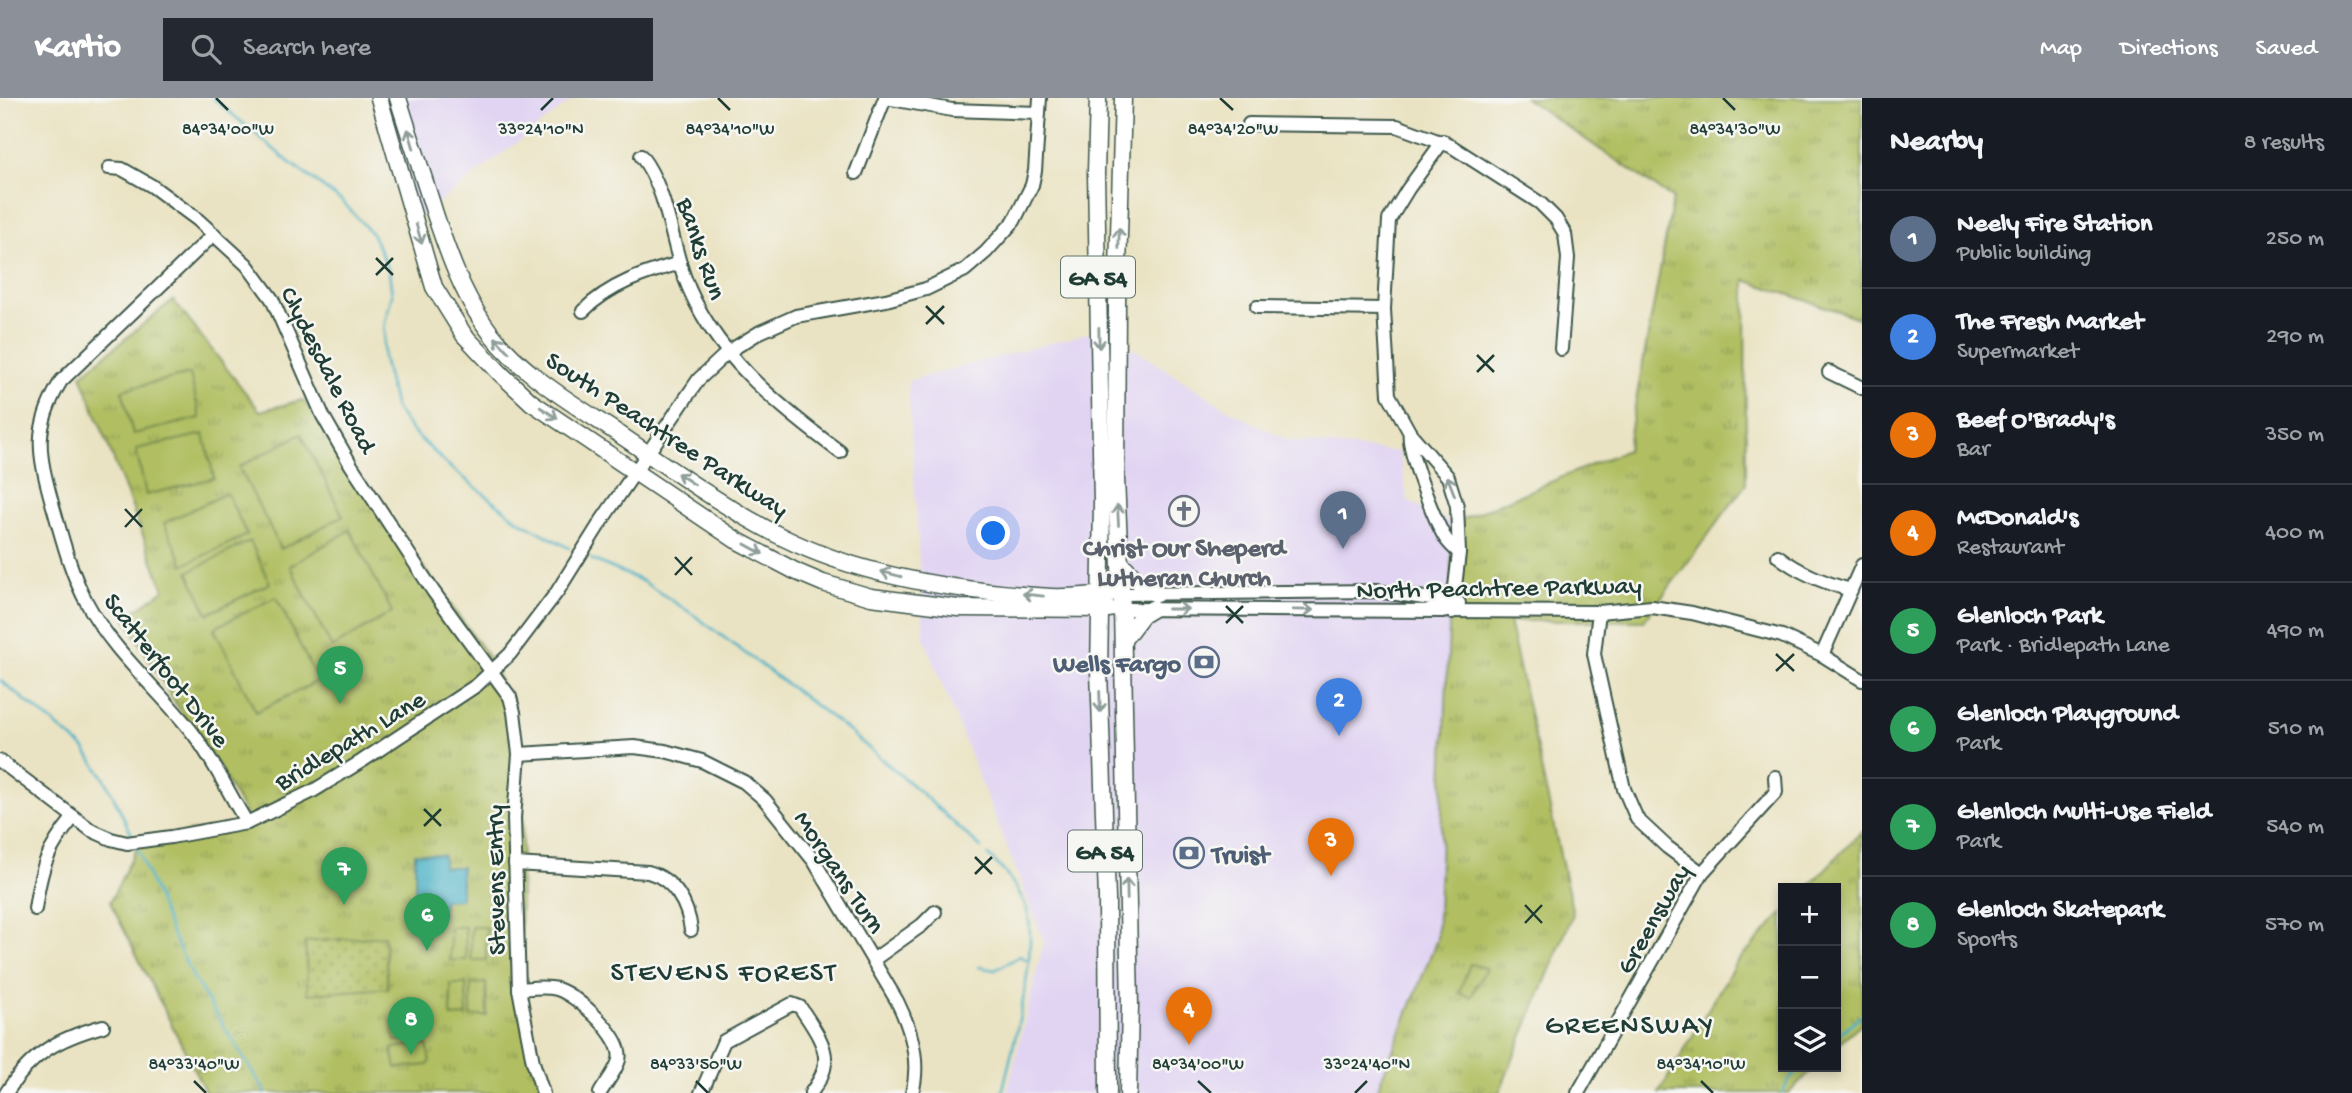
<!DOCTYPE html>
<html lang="en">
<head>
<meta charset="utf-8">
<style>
  body { margin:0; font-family:"Gochi Hand",sans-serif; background:#242831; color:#f1f3f6 }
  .controls { position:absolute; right:21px; bottom:21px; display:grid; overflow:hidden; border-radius:0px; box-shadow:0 4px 10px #0003 }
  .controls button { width:63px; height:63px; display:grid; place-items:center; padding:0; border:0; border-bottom:2px solid #363941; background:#171b24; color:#f1f3f6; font:35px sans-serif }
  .you { position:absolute; left:994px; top:436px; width:24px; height:24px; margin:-18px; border:5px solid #fff; border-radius:50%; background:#1a73e8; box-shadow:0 0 0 10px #1a73e833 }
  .badge { display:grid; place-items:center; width:46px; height:46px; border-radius:50%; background:#8c9099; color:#fff; font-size:23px; font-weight:700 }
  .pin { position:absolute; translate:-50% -58px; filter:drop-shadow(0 2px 4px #0008) }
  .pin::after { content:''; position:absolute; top:37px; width:24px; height:21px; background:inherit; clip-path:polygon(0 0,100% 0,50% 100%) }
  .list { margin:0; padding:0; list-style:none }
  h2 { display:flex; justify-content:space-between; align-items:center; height:91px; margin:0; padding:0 28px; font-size:30px }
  h2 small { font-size:23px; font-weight:400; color:#9ea1a6 }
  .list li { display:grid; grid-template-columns:46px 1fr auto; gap:21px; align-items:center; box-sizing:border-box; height:98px; padding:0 28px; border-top:2px solid #363941 }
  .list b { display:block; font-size:26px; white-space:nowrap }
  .list p { margin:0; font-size:23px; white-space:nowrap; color:#9ea1a6 }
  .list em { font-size:23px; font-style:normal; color:#9ea1a6 }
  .icon { flex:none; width:38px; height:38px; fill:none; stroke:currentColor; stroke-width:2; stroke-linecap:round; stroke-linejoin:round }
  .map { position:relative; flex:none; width:1862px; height:995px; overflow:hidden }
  header { display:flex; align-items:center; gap:42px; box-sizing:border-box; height:98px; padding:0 35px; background:#8c9099; color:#fff }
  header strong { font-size:33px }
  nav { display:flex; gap:38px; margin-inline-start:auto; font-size:24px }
  .search { width:490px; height:63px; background:#242831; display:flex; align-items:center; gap:18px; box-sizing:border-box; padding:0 24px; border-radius:0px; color:#9ea1a6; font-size:26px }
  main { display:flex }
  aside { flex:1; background:#171b24 }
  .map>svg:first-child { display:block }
</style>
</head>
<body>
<header>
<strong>Kartio</strong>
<div class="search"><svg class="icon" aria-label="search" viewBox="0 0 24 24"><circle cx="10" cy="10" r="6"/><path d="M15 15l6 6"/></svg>Search here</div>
<nav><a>Map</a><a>Directions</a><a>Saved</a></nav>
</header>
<main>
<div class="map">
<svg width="1862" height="995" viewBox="0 0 1862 995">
  <defs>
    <pattern id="grass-tufts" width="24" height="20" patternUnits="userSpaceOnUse" patternTransform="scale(1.75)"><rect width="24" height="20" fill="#b1bf62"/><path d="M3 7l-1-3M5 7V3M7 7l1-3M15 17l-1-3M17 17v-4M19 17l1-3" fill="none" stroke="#8f9c52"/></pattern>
    <pattern id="cemetery-stones" width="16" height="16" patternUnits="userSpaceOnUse" patternTransform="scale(1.75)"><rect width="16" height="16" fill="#b1bf62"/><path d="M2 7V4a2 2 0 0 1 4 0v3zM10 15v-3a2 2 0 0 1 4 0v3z" fill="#8f9c52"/></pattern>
    <pattern id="garden-dots" width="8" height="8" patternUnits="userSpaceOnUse" patternTransform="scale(1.75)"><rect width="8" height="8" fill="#b1bf62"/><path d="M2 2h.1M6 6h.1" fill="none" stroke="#8f9c52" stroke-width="1.8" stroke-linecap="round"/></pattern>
  </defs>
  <rect width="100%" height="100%" fill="#f6f6f2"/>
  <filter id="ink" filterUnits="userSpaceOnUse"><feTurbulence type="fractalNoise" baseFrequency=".0143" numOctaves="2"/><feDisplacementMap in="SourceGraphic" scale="14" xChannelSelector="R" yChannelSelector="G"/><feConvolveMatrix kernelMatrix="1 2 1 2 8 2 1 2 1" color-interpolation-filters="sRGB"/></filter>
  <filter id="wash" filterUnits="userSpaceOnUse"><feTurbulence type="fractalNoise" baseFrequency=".00686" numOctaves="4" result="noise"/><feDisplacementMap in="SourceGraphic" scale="28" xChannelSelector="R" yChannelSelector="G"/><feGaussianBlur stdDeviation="1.57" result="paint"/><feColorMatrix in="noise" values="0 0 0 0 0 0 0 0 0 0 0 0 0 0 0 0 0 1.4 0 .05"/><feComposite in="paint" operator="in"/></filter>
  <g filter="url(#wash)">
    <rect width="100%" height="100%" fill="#eae3c3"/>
    <!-- built -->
    <g fill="#e1d4f3">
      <path d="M379,0H575L414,123Z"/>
      <path d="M1103,231L1227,311L1286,342L1399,354L1408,403L1453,425L1437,841L1376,995H1007L1044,843L924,540L908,283Z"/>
    </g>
    <!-- grass -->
    <g fill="url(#grass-tufts)" stroke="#687e4b" stroke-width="2">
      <path d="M1525,0H1862V221L1745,182L1746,386L1644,523H1509L1573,816L1499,995H1376L1437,841L1453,425L1627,352L1673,101Z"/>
      <path d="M173,202L260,313L303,302L496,570L523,698L519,881L546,995H206L110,804L140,743L249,723L218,668L170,597L125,520L164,492L81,277Z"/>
      <path d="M1862,733V925L1836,947V790H1807Z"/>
      <path d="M1783,815V969H1815L1789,995H1659L1735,866Z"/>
    </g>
    <!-- cemetery -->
    <path fill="url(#cemetery-stones)" stroke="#687e4b" stroke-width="2" d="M1470,866L1486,870L1471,899L1459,895Z"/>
    <!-- garden -->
    <path fill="url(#garden-dots)" stroke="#687e4b" stroke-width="2" d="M384,838L388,890L308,896L305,844Z"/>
    <!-- pitch -->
    <g fill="#b1bf62" stroke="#687e4b" stroke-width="2">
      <path d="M190,276L200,320L133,336L122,292Z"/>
      <path d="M204,336L214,380L146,397L136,351Z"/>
      <path d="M301,336L343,418L281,451L239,369Z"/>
      <path d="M227,395L247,437L184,467L164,425Z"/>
      <path d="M350,432L392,514L332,550L290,468Z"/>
      <path d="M250,443L270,485L208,516L188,474Z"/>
      <path d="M276,499L318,583L256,614L214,530Z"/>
      <path d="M450,829H465L466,862H450Z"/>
      <rect x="471" y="829" width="15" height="33"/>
      <path d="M486,885L487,918H471V886Z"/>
      <path d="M451,886H466L467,918L451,919Z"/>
      <path d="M428,918L431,938L395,943L391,922Z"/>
      <path d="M427,946L430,964L428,967L396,970L392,950Z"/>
    </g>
    <!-- water -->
    <path fill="#46b0c5" stroke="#32767c" stroke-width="2" d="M415,755L443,757V769H461V801L443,802V817L415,816Z"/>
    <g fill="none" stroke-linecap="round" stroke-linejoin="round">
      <!-- stream -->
      <g stroke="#46b0c5" stroke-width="2.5">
        <path d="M213,0L289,64L343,104L373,137L389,173L392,197L385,224L383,260L395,310L412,333L451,370L518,422L569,450"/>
        <path d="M591,461L642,483L694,517L844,629L919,693L981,750"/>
        <path d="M0,582L84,650L105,681L134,741"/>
        <path d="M136,747L171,834L194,881L266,995"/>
        <path d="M988,757C1001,769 1016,787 1024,804C1043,842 1012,952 1002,995"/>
        <path d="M979,869L995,872L1020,858L1029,863"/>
        <path d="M1836,938L1862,917"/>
        <path d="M1782,995L1790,981L1802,969"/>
      </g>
    </g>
  </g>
  <g filter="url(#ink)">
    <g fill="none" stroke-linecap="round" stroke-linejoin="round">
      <!-- minor casing -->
      <g stroke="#3d5649" stroke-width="16">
        <g id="minor">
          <path d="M886,0L952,12L1039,15"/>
          <path d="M1249,26L1397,28L1451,48L1540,105L1556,121L1565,136L1568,160L1561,251"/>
          <path d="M1443,43L1408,91L1389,122L1384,211L1389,297L1410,335L1448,379L1457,408L1459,455L1452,514"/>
          <path d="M641,58C667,92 670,138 684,178C712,255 777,307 840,354"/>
          <path d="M109,70L122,71L152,88L198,122L247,167L272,201L323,318L351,367L433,493L510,599L514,614L519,656L514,720L519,891L533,964L543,995"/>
          <path d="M856,75L885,0"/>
          <path d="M214,136L61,283C33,330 38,354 52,405C62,439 70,474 87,505C114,556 161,593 195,638C215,665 229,696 247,725"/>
          <path d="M1257,209L1384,211"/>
          <path d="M583,213C610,186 645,175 680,165"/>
          <path d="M1829,274L1862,290"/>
          <path d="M1410,335C1406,351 1435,422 1444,438C1448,445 1454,450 1459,455"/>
          <path d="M1778,458C1800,475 1824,485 1851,492"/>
          <path d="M1121,496L1376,493L1459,505"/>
          <path d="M1122,511L1599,514L1652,509L1692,515L1782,538L1822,557L1862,582"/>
          <path d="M1599,514L1594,556L1624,691L1637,721L1667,749L1702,775"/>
          <path d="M1822,557L1862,467"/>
          <path d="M519,656L634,649L665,653L702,663L744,684L765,702L814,763L897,903C911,931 921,963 912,995"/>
          <path d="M0,663L91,732L111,741L127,745L171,739L247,725L313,693L362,663L477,587L510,556L557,494L602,422L699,281L728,254L760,234L796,218L886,202L926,191L965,172L986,154L1014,123L1032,87L1035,73L1040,0"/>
          <path d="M515,766L648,774C674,781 688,806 691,832"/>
          <path d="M35,811C41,770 46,753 73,720"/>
          <path d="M873,862L922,827L935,814"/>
          <path d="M519,891C532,890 545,888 557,891C577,897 625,940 619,962C616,973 606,985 600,995"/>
          <path d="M6,995C32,955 57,941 103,928"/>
          <path d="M701,995L724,943L792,906L800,909C809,923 827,946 825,964C825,975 817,986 811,995"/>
          <path d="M1578,995L1702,775L1776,694L1775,679"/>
        </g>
      </g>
      <!-- major casing -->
      <g stroke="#3d5649" stroke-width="19">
        <g id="major">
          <path d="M379,0L434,189L464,237L500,275L531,304L736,442L797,474L823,485L871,499L958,510L1109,511"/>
          <path d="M398,0C410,39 423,77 435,116C448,155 461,192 484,226C516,273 572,305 619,336C672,372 726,411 784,440C863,479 964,494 1051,499C1070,500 1090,497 1109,496"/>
          <path d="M1098,0L1096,75L1102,405L1099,573L1107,801L1108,995"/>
          <path d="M1123,0L1117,206L1116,381L1122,511L1130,908L1128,995"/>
          <path d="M1120,464L1142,487L1156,496"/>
          <path d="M1123,542L1142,517L1152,511"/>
        </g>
      </g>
      <!-- minor -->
      <use href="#minor" stroke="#fff" stroke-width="12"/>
      <!-- major -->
      <use href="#major" stroke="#fff" stroke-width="16"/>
    </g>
    <!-- one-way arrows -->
    <defs><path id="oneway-shaft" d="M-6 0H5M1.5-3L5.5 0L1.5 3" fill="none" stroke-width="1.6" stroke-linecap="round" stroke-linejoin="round" transform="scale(1.75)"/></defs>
    <g stroke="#8f9e9a">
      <use href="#oneway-shaft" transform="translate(411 41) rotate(-107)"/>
      <use href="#oneway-shaft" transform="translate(419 136) rotate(74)"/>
      <use href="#oneway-shaft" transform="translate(1119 140) rotate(-89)"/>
      <use href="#oneway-shaft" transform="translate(1099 240) rotate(89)"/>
      <use href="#oneway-shaft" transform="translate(502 247) rotate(-133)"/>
      <use href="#oneway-shaft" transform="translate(549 315) rotate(33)"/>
      <use href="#oneway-shaft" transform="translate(686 381) rotate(-147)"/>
      <use href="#oneway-shaft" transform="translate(1451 388) rotate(-111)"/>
      <use href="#oneway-shaft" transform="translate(1118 417) rotate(-93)"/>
      <use href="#oneway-shaft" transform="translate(754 451) rotate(29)"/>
      <use href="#oneway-shaft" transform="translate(891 476) rotate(-165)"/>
      <use href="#oneway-shaft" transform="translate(1033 497) rotate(-174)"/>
      <use href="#oneway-shaft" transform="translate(1178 511)"/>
      <use href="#oneway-shaft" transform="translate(1303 512) rotate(1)"/>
      <use href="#oneway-shaft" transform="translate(1100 604) rotate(88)"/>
      <use href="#oneway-shaft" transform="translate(1127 791) rotate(-91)"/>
    </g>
  </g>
  <!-- ticks -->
  <path fill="none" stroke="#1f3d34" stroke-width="2.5" d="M216,0L228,12M718,0L730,12M1220,0L1233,12M1723,0L1735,12M541,12L553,0M376,160L393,177M376,177L393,160M926,208L944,226M926,226L944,208M1477,257L1494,274M1477,274L1494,257M125,411L142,429M125,429L142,411M675,459L692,477M675,477L692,459M1226,508L1243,525M1226,525L1243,508M1776,556L1794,573M1776,573L1794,556M424,711L441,728M424,728L441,711M975,759L992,776M975,776L992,759M1525,807L1542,825M1525,825L1542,807M194,983L206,995M696,983L708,995M1198,983L1211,995M1701,983L1713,995M1355,995L1367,983"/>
  <!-- icons -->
  <defs>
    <g id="church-ring" transform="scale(1.575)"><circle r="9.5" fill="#f6f6f2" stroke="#6b7280" stroke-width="1.5"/><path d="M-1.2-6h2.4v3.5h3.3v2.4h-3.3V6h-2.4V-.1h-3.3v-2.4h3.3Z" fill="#6b7280"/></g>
    <g id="bank-ring" transform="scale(1.575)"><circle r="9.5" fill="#f6f6f2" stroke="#5c6f8a" stroke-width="1.5"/><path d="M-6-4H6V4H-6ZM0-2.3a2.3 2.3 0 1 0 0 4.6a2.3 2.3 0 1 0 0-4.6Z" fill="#5c6f8a"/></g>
  </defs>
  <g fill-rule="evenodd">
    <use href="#church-ring" x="1184" y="413"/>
    <use href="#bank-ring" x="1204" y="564"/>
    <use href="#bank-ring" x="1189" y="755"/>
  </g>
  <g text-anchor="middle" stroke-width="5" stroke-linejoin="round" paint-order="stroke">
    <!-- shield labels -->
    <g fill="#f6f6f2" stroke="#60746d" stroke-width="2">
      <rect x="1061" y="158.5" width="74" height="41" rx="5"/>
      <rect x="1068" y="732.5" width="74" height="41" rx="5"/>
    </g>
    <g font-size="24" font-weight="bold" fill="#1f3d34">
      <text x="1098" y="187">GA 54</text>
      <text x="1105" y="761">GA 54</text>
    </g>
    <!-- street labels -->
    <g font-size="26" fill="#1f3d34" stroke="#f6f6f2">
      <text transform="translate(703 150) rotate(71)" y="9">Banks Run</text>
      <text transform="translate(330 271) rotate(63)" y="9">Clydesdale Road</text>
      <text transform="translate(668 335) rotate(33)" y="9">South Peachtree Parkway</text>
      <text transform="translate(1499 488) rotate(-1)" y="9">North Peachtree Parkway</text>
      <text transform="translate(168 571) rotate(52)" y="9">Scatterfoot Drive</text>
      <text transform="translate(349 641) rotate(-31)" y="9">Bridlepath Lane</text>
      <text transform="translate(841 773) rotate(56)" y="9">Morgans Turn</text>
      <text transform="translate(494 782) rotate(-91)" y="9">Stevens Entry</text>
      <text transform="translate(1652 820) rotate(-60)" y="9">Greensway</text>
    </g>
    <!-- worship labels -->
    <g font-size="26" font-weight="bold" fill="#5b616d" stroke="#f6f6f2">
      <text x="1184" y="457">Christ Our Sheperd<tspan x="1184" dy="30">Lutheran Church</tspan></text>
    </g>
    <!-- service labels -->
    <g font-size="26" font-weight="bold" fill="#4e5e75" stroke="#f6f6f2" text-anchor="end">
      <text x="1181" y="573">Wells Fargo</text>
      <text x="1212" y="764" text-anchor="start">Truist</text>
    </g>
    <!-- neighbourhood labels -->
    <g font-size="28" letter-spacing="2" fill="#1f3d34" stroke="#f6f6f2">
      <text x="724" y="882">STEVENS FOREST</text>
      <text x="1630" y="935">GREENSWAY</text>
    </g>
  </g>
  <g font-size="18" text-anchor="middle" fill="#1f3d34" stroke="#f6f6f2" stroke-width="5" stroke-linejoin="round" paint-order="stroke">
    <text x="228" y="36">84°34'00"W</text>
    <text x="541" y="36">33°24'10"N</text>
    <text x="730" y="36">84°34'10"W</text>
    <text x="1233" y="36">84°34'20"W</text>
    <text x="1735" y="36">84°34'30"W</text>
    <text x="194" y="971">84°33'40"W</text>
    <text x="696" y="971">84°33'50"W</text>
    <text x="1198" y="971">84°34'00"W</text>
    <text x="1367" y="971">33°24'40"N</text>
    <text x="1701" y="971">84°34'10"W</text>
  </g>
</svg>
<div class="controls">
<button>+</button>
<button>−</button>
<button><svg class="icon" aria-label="layers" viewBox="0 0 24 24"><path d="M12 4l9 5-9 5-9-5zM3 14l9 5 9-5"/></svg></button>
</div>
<div class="you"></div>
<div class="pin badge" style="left:1343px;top:451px;background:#5c6f8a">1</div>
<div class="pin badge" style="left:1339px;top:638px;background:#3f7fe0">2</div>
<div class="pin badge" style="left:1331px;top:778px;background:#e8710a">3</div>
<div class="pin badge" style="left:1189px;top:947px;background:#e8710a">4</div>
<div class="pin badge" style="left:340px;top:606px;background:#2e9e5b">5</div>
<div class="pin badge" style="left:427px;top:853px;background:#2e9e5b">6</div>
<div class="pin badge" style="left:344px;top:807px;background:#2e9e5b">7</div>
<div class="pin badge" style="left:411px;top:957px;background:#2e9e5b">8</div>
</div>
<aside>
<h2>Nearby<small>8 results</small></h2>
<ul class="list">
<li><span class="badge" style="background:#5c6f8a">1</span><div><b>Neely Fire Station</b><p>Public building</p></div><em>250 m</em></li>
<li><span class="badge" style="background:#3f7fe0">2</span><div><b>The Fresh Market</b><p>Supermarket</p></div><em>290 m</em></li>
<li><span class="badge" style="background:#e8710a">3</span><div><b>Beef O'Brady's</b><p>Bar</p></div><em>350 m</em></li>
<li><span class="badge" style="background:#e8710a">4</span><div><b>McDonald's</b><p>Restaurant</p></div><em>400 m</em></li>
<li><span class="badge" style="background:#2e9e5b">5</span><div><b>Glenloch Park</b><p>Park · Bridlepath Lane</p></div><em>490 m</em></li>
<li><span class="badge" style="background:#2e9e5b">6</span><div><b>Glenloch Playground</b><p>Park</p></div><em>510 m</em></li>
<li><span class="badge" style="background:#2e9e5b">7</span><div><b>Glenloch Multi-Use Field</b><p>Park</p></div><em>540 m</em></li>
<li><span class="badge" style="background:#2e9e5b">8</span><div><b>Glenloch Skatepark</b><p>Sports</p></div><em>570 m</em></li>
</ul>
</aside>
</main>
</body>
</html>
